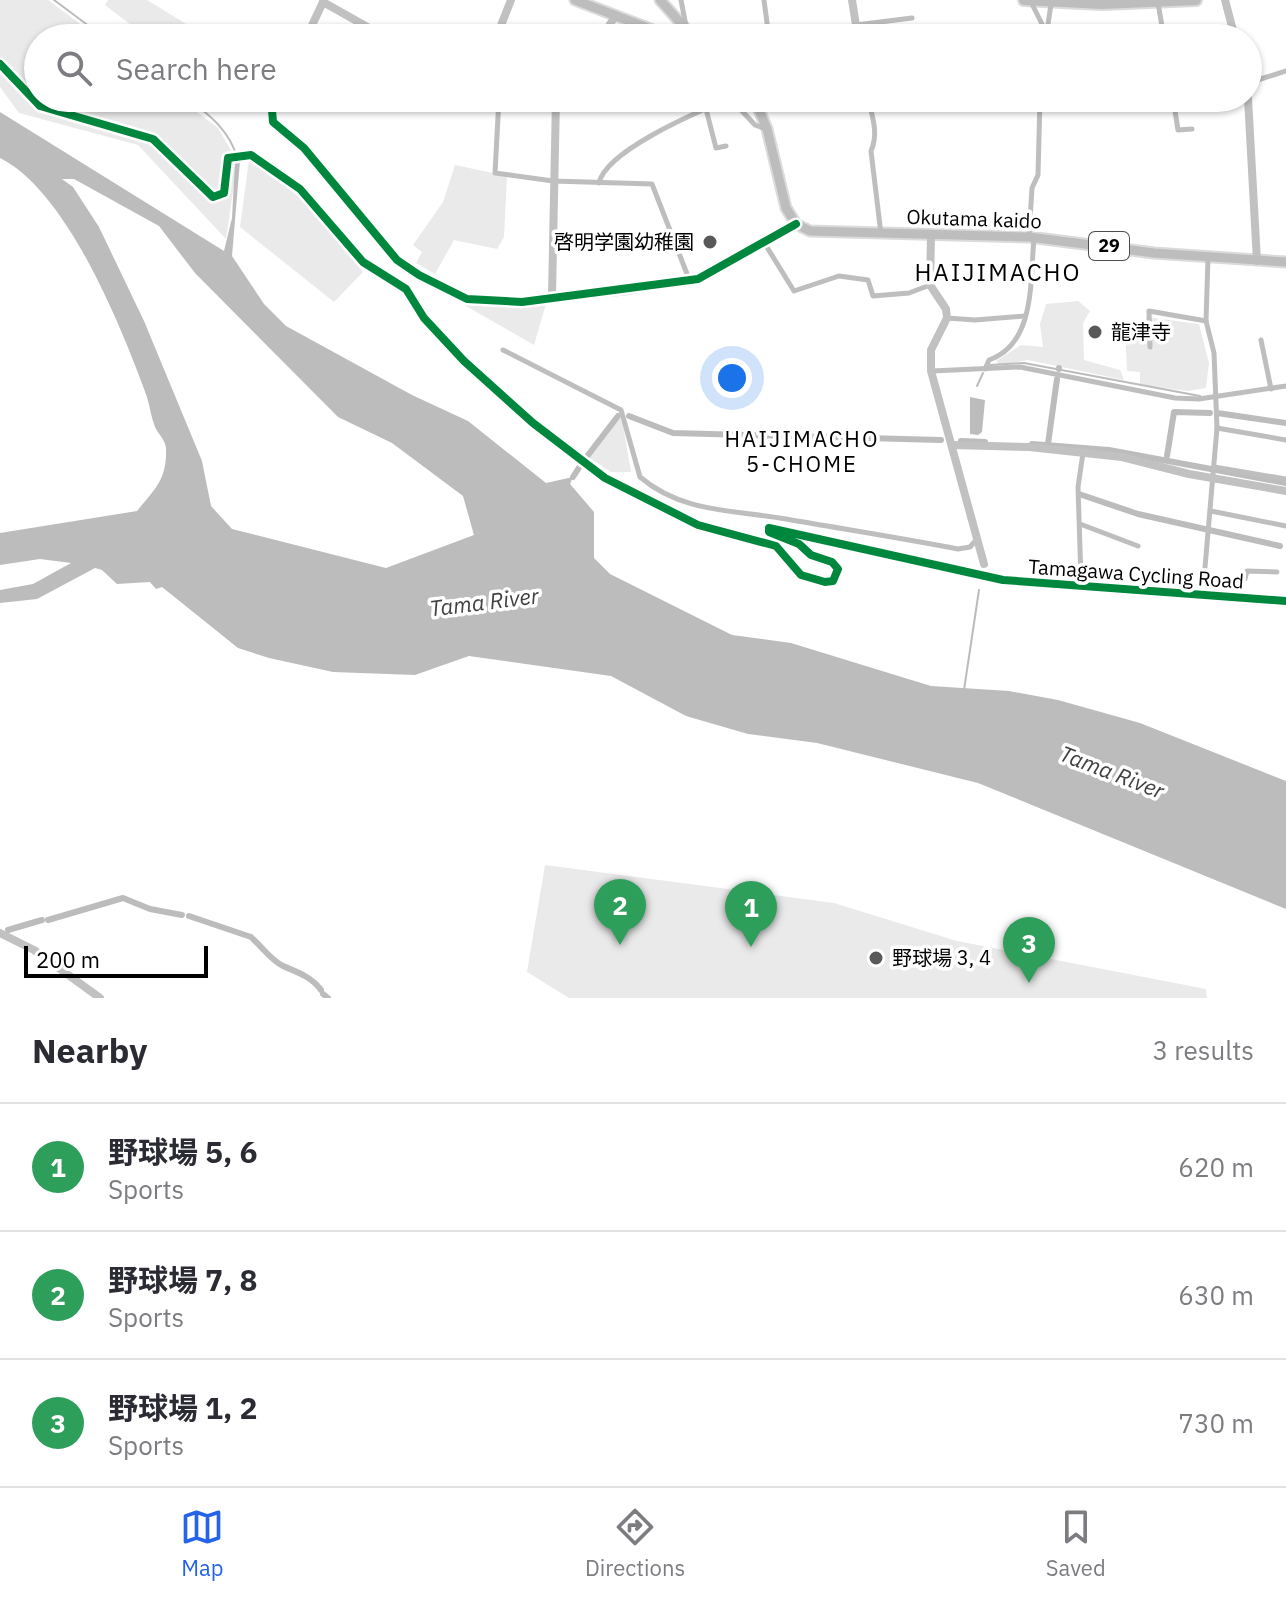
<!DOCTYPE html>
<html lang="en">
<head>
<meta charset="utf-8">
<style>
  body { margin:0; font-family:"IBM Plex Sans","Noto Sans JP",sans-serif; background:#f7f7f7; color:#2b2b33 }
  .scale { position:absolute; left:24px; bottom:20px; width:184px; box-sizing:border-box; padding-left:8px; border:4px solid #000; border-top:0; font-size:22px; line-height:28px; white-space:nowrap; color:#000; -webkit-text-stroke:6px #fff; paint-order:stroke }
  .you { position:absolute; left:732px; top:378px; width:28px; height:28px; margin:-20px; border:6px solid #fff; border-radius:50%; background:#1a73e8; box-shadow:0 0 0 12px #1a73e833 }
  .badge { display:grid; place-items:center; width:52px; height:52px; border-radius:50%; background:#2563eb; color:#fff; font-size:26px; font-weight:700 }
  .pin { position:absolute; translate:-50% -66px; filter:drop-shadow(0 2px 4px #0008) }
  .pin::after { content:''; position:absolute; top:42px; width:28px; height:24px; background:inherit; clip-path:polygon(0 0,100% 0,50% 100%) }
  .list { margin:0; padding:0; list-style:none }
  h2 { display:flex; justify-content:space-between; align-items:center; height:104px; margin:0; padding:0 32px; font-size:34px }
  h2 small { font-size:26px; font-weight:400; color:#7c7c81 }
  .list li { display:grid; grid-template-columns:52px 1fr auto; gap:24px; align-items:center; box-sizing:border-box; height:128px; padding:0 32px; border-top:2px solid #e1e1e2 }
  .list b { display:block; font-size:30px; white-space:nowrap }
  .list p { margin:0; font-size:26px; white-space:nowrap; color:#7c7c81 }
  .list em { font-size:26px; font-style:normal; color:#7c7c81 }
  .icon { flex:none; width:44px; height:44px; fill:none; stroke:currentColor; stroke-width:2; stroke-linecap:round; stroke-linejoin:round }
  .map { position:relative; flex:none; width:1286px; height:998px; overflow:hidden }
  .search { position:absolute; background:#fff; box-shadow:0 2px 6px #0004; left:24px; right:24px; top:24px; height:88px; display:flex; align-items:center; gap:20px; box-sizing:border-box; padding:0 28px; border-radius:44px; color:#7c7c81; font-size:30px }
  .sheet { height:488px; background:#fff }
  nav { display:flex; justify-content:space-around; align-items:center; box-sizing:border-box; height:112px; border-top:2px solid #e1e1e2; background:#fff; font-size:22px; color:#7c7c81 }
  nav a { display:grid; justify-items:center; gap:4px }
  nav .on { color:#2563eb }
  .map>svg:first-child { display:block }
</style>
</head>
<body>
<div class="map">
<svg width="1286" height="998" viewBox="0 0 1286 998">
  <rect width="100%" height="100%" fill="#fff"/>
  <!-- green -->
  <g fill="#eaeaea">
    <path d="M0,0H48L99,38H38V98H178L218,128L233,154L235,177L226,239L138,145L19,113L0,87Z"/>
    <path d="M108,0H147L209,38H148L105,5Z"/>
    <path d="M249,160L301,198L363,272L334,302L240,227Z"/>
    <path d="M455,165L507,176L504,237L497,249L454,240L435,274L416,263L422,252L413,245L443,202Z"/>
    <path d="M1078,301L1090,311L1083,323L1084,360L1120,370L1124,380L1028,360L1000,365L996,361L1021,345L1043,347L1040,324L1046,304Z"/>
    <path d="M459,302L506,307L546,304L534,345Z"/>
    <path d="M1146,317L1199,324L1209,363L1206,388L1188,391L1140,385V372L1127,371L1125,328L1146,324Z"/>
    <path d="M620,418L623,425L631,472H611L588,457Z"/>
    <path d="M545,865L834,903L957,941L1206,989L1207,998H569L527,972Z"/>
  </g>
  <!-- water -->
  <g fill="#bcbcbc" fill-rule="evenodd">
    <path d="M0,112L224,251L232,218L235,161H240L232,256L264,304L286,326L412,395L468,421L546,483L573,477L570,484L594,512V558L610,574L732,635L791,643L931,686L1009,691L1058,700L1140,723L1286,781V909L978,783L817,743L748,734L686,716L611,676L469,656L415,675L333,672L269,658L238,648L162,587L156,589L150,582L117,584L102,570L95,568L37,599L0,603V590L33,584L71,563L40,559L0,565V533L137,511C156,488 167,479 166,448C165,439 158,434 155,427C151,417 150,407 147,397C122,328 67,191 0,158ZM62,179H74L159,226L195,273L338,417L392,443L463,496L474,535L386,568L232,529L211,506L202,461L144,321L99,227L73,187Z"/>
    <path d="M970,397L985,400L982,432L978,435L970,434Z"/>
  </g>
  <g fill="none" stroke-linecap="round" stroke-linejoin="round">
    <!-- stream -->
    <g stroke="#bcbcbc" stroke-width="2">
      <path d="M54,0L105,38"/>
      <path d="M187,98C211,116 230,131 238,160"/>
      <path d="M990,365L1024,363L1200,396"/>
      <path d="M977,386L983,373"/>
      <path d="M964,690L979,590"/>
    </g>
    <!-- canal -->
    <g stroke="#bcbcbc" stroke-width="6">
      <path d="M1059,369V368"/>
      <path d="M1217,413L1286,423"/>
      <path d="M629,416L673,433L941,440"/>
      <path d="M961,441L985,442"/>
      <path d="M1032,444L1109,450L1286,483"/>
      <path d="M1048,444L1057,379"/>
      <path d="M1167,456L1174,412L1210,413"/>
      <path d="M585,459L618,416"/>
      <path d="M573,477L580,466"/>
      <path d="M1079,494L1138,514L1280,546"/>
      <path d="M189,916L251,937"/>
      <path d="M48,920L123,898L150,909L182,915"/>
      <path d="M8,930L42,920"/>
      <path d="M253,939C261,946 272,961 283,966C297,972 312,977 321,990"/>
      <path d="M323,994L328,998"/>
    </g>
    <!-- primary casing -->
    <g stroke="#dbdbdb" stroke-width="13">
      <g id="primary">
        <path d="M575,0L674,38"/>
        <path d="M660,0L694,38"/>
        <path d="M754,98L767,129L786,208L796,224L810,231L1029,237L1154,253L1286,262"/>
      </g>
    </g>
    <!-- highway casing -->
    <g stroke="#dbdbdb" stroke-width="14">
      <path id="highway" d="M1024,0L1102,4L1196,0"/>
    </g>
    <!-- street -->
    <g stroke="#bebebe" stroke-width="5">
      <path d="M681,0L686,26"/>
      <path d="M764,0L769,38"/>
      <path d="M1031,2L1046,32"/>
      <path d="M1158,3L1164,38"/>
      <path d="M856,25L912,18"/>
      <path d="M1209,33L1210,38"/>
      <path d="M1046,38L1051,4"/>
      <path d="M1248,83L1286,71"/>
      <path d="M357,98L386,109"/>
      <path d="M499,98L495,173L553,181L652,184L689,279L709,276L796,224"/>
      <path d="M730,98L755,125L766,129"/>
      <path d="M868,98C872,116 879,133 871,151L881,234"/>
      <path d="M1173,98L1178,130L1192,129"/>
      <path d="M706,109L716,148L726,146"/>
      <path d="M599,183C606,150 700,111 730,98"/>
      <path d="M1029,236L1032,188L1038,175L1040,98"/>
      <path d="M765,244L794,291L839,276L868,280L873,296L909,293L930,285"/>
      <path d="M1208,258L1206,321L1214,353L1217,428L1204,579H1245L1247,571L1277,572"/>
      <path d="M947,318L975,320L1025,316"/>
      <path d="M1261,340L1271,389"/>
      <path d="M1150,347L1149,311L1206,321"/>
      <path d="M503,350L621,410L640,477C682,513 735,510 786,519C843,529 901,538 958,549L970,547L977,539"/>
      <path d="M985,369L989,360C1036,344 1030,279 1034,238"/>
      <path d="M932,371L1020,367L1175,398L1199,399L1286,386"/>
      <path d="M1217,428L1286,440"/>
      <path d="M1214,467L1286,479"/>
      <path d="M1211,511L1286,526"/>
      <path d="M1080,524L1138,546"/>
      <path d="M1081,579L1078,487L1083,453"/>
    </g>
    <!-- secondary -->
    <g stroke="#c1c1c1" stroke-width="8">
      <path d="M852,0L858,38"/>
      <path d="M1225,0L1235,38"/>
      <path d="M323,2L371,29L404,38"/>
      <path d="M306,38L324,0"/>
      <path d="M496,38L511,0"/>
      <path d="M602,38L615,16"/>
      <path d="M277,98L272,110L273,122L304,148L397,260L419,275L467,299L522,302L628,291L689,279"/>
      <path d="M1248,98L1257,261"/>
      <path d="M931,236L930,285L946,309L947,318L931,350V371L984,564"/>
      <path d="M552,297L556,98"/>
      <path d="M952,445L1029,447L1122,457L1189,474L1286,491"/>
      <path d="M0,933L34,950L100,998"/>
    </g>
    <!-- primary -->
    <use href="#primary" stroke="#bdbdbd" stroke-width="9"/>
    <!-- highway -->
    <use href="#highway" stroke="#bdbdbd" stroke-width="10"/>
    <!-- cycleway casing -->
    <g stroke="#fff" stroke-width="13">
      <g id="cycleway">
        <path d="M0,64L40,106L153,139L213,197L224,193L228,158L251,155L300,189L363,262L406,289L424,318L464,361L533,423L605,478L698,525L776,546L801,575L825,582L833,581L838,569L832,562L811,555L799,544L769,532V528L1003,580L1286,601"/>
        <path d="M277,98L272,110L273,122L304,148L397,260L419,275L467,299L522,302L698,279L796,224"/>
      </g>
    </g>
    <!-- cycleway -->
    <use href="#cycleway" stroke="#00873e" stroke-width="8"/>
  </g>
  <!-- markers -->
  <g fill="#595959" stroke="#fff" stroke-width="3">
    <circle cx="710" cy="242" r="8"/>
    <circle cx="1095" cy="332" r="8"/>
    <circle cx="876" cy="958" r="8"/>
  </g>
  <g text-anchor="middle" stroke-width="7" stroke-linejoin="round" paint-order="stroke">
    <!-- shield labels -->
    <rect fill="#fff" stroke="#4c4c4c" stroke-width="2" x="1089" y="232" width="40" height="28" rx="6"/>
    <g font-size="18" font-weight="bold" fill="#000">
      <text x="1109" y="252">29</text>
    </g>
    <!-- street labels -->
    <g font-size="20" fill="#000" stroke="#fff">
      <text transform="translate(974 219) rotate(2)" y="7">Okutama kaido</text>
      <text transform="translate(1136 574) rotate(4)" y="7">Tamagawa Cycling Road</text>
    </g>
    <!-- poi labels -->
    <g font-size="20" fill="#000" stroke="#fff" text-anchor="start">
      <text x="694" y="249" text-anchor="end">啓明学園幼稚園</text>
      <text x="1111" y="339">龍津寺</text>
      <text x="892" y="965">野球場 3, 4</text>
    </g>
    <!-- neighbourhood labels -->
    <g font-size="22" letter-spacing="2" fill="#000" stroke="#fff">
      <text x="802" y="447">HAIJIMACHO<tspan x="802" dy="25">5-CHOME</tspan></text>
    </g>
    <!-- water labels -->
    <g font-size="22" font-style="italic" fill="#404040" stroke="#fff">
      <text transform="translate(484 602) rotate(-7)" y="8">Tama River</text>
      <text transform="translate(1112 772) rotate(21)" y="8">Tama River</text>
    </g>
    <!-- quarter labels -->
    <g font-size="24" letter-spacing="2" fill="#000" stroke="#fff">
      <text x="998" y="281">HAIJIMACHO</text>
    </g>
  </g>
</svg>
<div class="scale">200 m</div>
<div class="you"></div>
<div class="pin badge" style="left:751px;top:947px;background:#2e9e5b">1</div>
<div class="pin badge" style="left:620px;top:945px;background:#2e9e5b">2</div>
<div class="pin badge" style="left:1029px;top:983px;background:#2e9e5b">3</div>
<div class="search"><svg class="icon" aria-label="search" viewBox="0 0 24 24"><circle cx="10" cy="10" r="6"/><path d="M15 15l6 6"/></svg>Search here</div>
</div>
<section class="sheet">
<h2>Nearby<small>3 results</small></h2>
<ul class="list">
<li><span class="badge" style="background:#2e9e5b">1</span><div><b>野球場 5, 6</b><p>Sports</p></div><em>620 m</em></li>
<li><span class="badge" style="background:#2e9e5b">2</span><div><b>野球場 7, 8</b><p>Sports</p></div><em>630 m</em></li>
<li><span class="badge" style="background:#2e9e5b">3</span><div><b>野球場 1, 2</b><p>Sports</p></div><em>730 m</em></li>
</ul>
</section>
<nav>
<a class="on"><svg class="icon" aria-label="map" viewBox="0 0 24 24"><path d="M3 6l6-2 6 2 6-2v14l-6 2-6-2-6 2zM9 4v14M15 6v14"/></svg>Map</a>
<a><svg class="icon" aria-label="directions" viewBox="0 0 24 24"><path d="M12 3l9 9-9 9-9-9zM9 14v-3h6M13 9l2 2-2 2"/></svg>Directions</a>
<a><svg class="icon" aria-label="saved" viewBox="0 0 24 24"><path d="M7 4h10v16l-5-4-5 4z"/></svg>Saved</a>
</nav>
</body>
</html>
